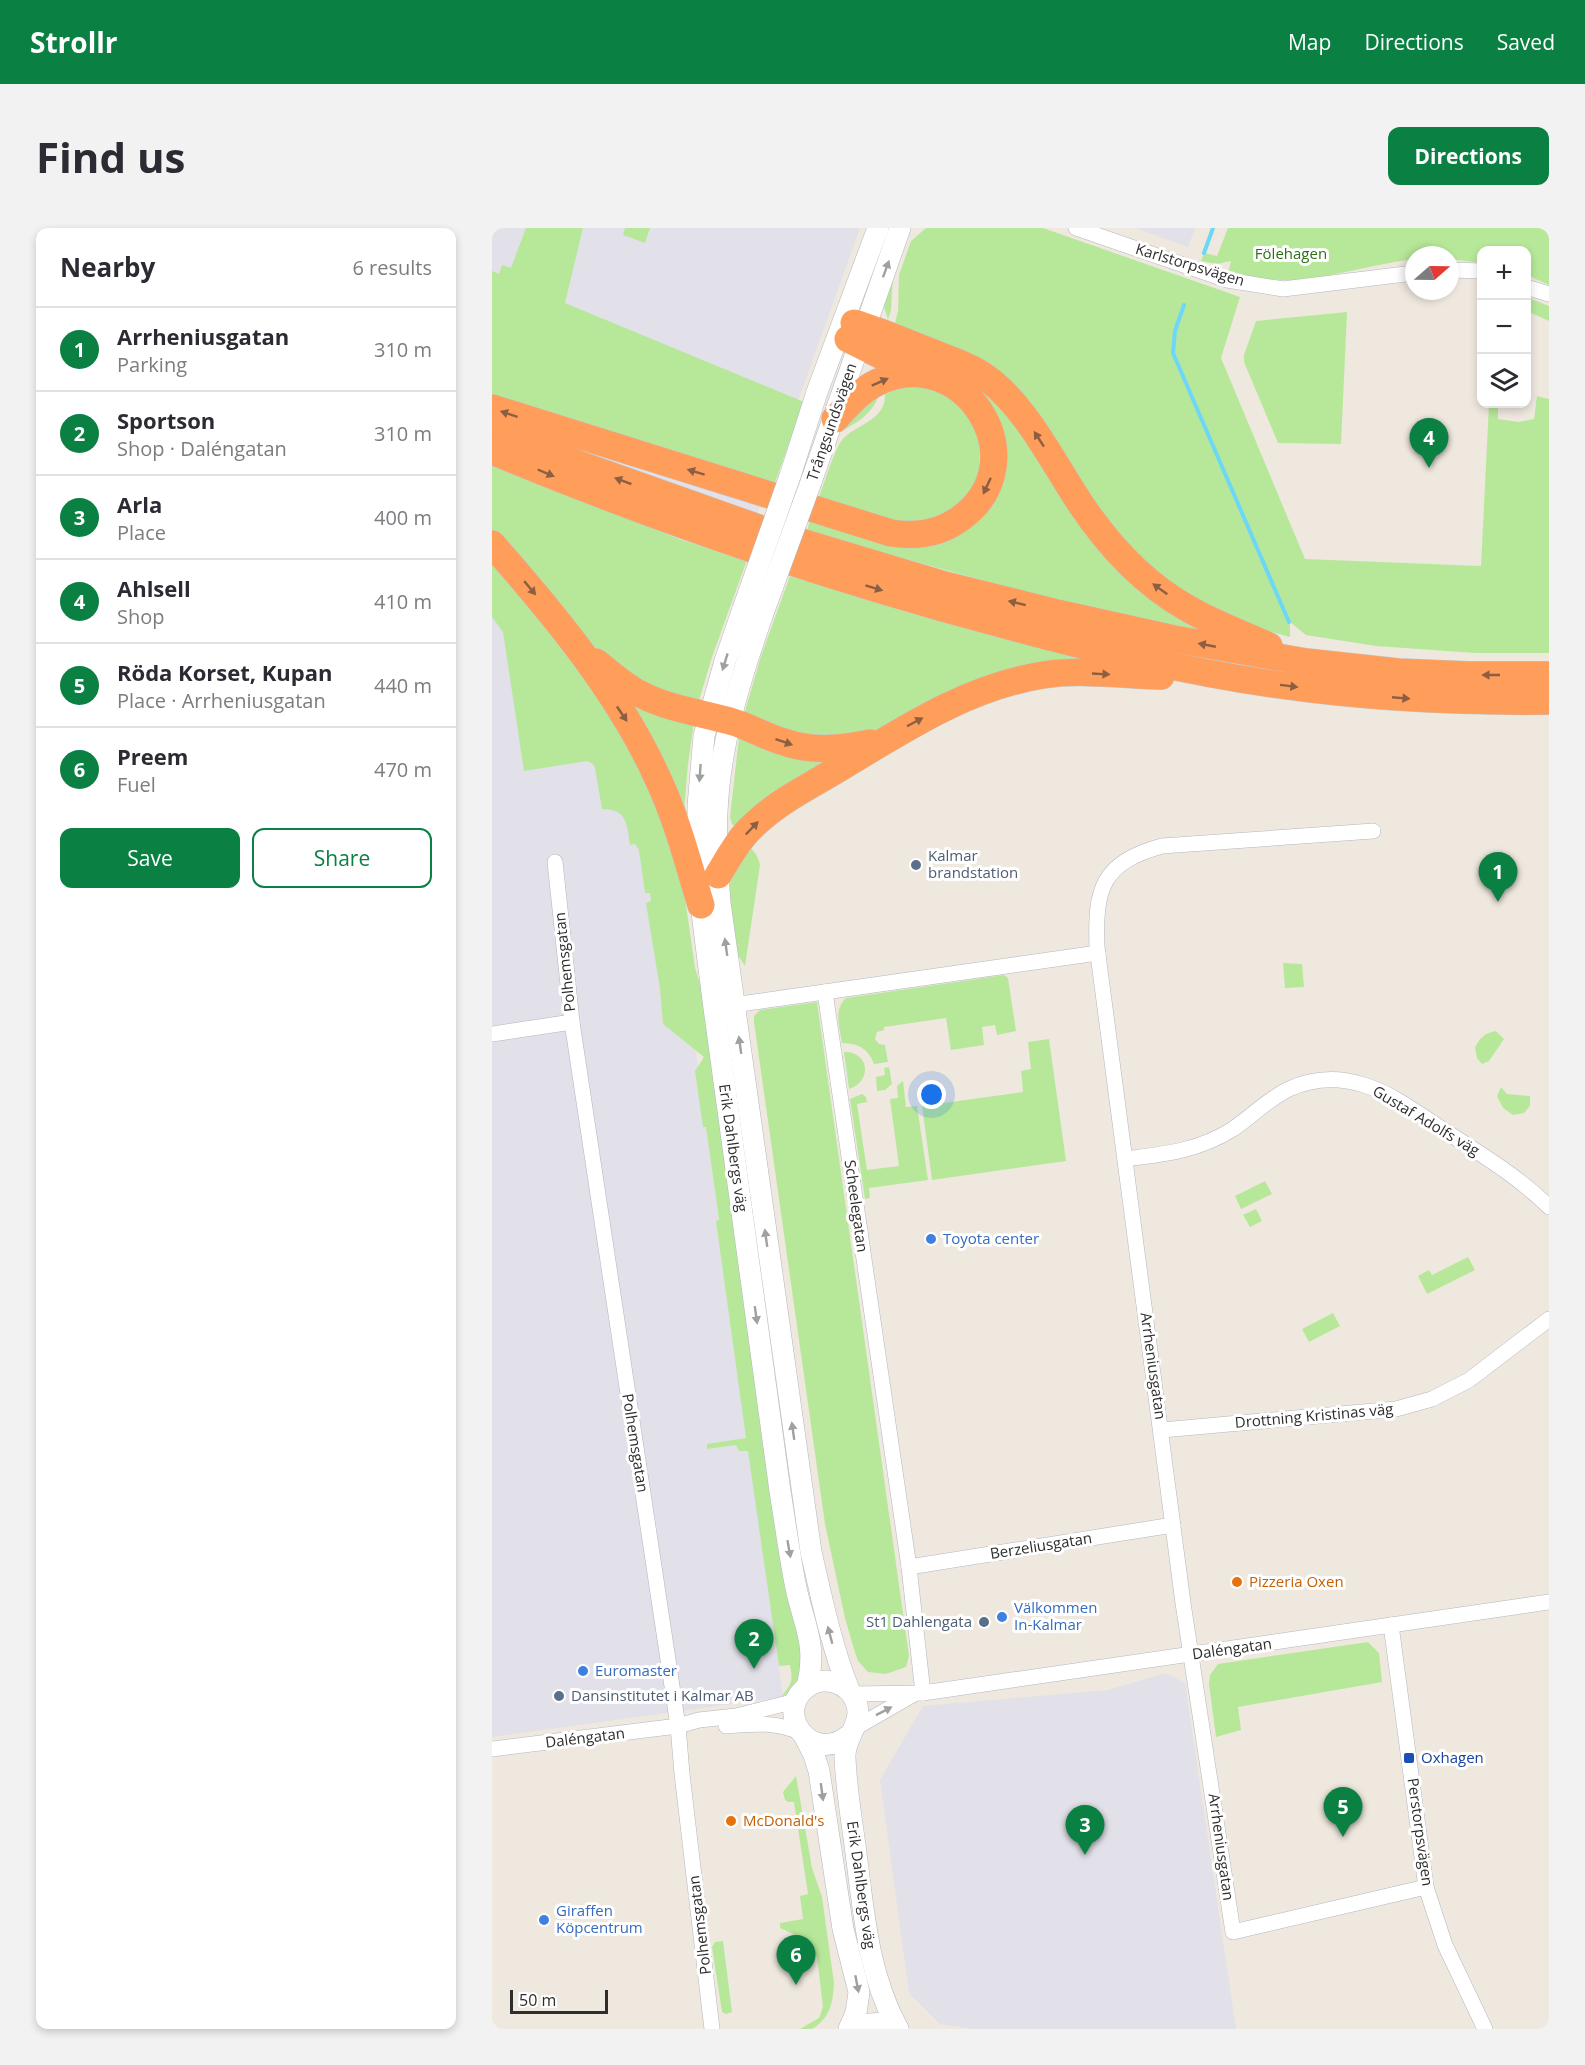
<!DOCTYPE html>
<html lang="en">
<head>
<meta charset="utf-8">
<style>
  body { margin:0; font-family:"Open Sans",sans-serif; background:#f2f2f3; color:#2b2b33 }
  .controls { position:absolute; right:18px; top:18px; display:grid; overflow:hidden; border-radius:12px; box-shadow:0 3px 9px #0003 }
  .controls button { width:54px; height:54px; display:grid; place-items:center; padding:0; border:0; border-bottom:2px solid #e1e1e2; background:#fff; color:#2b2b33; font:30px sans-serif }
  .compass { position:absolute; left:913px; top:18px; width:54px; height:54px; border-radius:50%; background:#fff; box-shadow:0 3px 9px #0003; rotate:70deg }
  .scale { position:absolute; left:18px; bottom:15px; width:98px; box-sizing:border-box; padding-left:6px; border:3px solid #2d2d2d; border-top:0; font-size:16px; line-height:21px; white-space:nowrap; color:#2d2d2d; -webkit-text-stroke:4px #fff; paint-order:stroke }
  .you { position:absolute; left:440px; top:867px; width:21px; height:21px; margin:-15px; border:4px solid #fff; border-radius:50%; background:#1a73e8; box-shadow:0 0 0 9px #1a73e833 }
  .badge { display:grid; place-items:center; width:39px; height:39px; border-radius:50%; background:#0b8043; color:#fff; font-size:20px; font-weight:700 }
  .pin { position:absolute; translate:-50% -50px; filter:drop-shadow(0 2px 3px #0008) }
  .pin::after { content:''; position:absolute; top:32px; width:21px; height:18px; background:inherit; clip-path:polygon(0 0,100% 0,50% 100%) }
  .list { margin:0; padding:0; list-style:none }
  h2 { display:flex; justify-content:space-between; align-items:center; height:78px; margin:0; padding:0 24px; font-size:26px }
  h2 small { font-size:20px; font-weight:400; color:#7c7c81 }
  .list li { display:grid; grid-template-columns:39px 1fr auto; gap:18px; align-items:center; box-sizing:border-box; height:84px; padding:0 24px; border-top:2px solid #e1e1e2 }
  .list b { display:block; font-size:22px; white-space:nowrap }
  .list p { margin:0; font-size:20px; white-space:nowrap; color:#7c7c81 }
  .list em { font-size:20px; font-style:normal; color:#7c7c81 }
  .actions { display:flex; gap:12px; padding:18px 24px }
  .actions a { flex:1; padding:14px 0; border:2px solid #0b8043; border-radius:12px; text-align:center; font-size:21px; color:#0b8043 }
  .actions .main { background:#0b8043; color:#fff }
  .icon { flex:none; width:33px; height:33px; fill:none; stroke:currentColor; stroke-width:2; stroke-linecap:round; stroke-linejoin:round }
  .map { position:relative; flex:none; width:1057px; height:1801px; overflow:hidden; border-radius:12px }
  header { display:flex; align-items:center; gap:36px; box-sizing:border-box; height:84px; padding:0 30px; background:#0b8043; color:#fff }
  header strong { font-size:28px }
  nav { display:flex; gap:33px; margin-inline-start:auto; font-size:21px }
  .intro { display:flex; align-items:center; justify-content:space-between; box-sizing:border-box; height:144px; padding:0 36px }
  h1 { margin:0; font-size:42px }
  .button { padding:15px 27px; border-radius:12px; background:#0b8043; color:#fff; font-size:21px; font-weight:700 }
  main { display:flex; gap:36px; padding:0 36px }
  aside { flex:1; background:#fff; border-radius:12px; box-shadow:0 3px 9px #0003 }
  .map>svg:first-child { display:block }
</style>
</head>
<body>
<header>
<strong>Strollr</strong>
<nav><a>Map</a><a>Directions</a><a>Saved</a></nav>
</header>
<div class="intro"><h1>Find us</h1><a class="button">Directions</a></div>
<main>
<aside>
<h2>Nearby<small>6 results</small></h2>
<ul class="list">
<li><span class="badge">1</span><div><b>Arrheniusgatan</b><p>Parking</p></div><em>310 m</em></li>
<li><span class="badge">2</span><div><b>Sportson</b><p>Shop · Daléngatan</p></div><em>310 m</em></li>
<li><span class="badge">3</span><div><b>Arla</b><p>Place</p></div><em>400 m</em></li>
<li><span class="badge">4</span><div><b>Ahlsell</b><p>Shop</p></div><em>410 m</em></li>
<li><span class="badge">5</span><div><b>Röda Korset, Kupan</b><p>Place · Arrheniusgatan</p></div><em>440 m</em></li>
<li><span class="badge">6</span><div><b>Preem</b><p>Fuel</p></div><em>470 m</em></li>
</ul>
<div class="actions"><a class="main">Save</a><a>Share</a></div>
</aside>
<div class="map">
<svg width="1057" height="1801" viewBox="0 0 1057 1801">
  <rect width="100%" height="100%" fill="#efe8df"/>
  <!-- industrial -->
  <g fill="#e2e0e8">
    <path d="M0,0H368L207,448L178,632L291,1469L0,1509Z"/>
    <path d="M644,0H703L696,19Z"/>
    <path d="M674,1445L693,1455L744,1801H481L448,1796L417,1765L388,1552L431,1478L616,1462Z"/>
  </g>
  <!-- green -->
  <g fill="#b7e89a">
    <path d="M34,0H91L73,75L312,174L281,260L0,169V43L7,46L10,37L19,40Z"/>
    <path d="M133,0H158L153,15L131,7Z"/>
    <path d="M434,0H551L748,69L729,130L813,331L989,338L997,176H1006V191L1027,194L1042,191L1045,168L1057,171V425H983L884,418L814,407L798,394V409L751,396L683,362L629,315L550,197L402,99L406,83L407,47L419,13Z"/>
    <path d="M736,0H1057V57L1035,47L1034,22H990L989,35L958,31V27H922V31C882,36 842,49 802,52C780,53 758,49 736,45L739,33L725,36L709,33L712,25L725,28Z"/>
    <path d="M401,47L399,82L396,92L392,78Z"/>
    <path d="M1034,69L1057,78V93L1035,83Z"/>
    <path d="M855,84L849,216L786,215L752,134V127L764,93Z"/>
    <path d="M474,154L491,157L539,214L720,404C682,399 645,390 608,381C509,359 412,331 315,302L319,289L404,314L499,273Z"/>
    <path d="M405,157L450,161L488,202L487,255L458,288L414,298L325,274C331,260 342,222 350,212C363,196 399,192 392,161Z"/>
    <path d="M388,164C381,187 364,195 345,206Z"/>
    <path d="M0,237L190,312L255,332L220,429L206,476L141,453L93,412L0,305Z"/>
    <path d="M0,331L113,478L167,578L193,670L203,740L212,769L312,1419C309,1438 309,1461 289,1469C300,1455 301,1454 298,1437L287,1438L256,1223H247L244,1217L215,1221V1216L254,1210L224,993L227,992L214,899H211L203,843L212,829L171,796L168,761L154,675L159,673L158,665H153L147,622L143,616L138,617C135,596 135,581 110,581L103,540L101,536L95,533L32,543L11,404L0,389Z"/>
    <path d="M298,348L411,383L624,438L458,467L381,503L331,513L252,487L269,428Z"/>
    <path d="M132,471L202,494L196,536L191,594Z"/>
    <path d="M247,509L346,531L246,602L240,596L238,589Z"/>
    <path d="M252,615C261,621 266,627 268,637L253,738L245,726L236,665L239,651Z"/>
    <path d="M791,735L810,736L812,759L793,760Z"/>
    <path d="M512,747L516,750L524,803L505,807L503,797L490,799L492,817L459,822L454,790L392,799V802L385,804L383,811L387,816L393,817L396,834L382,836C377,821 366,815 350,815C348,800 341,782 354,770Z"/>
    <path d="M325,774L417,1428L414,1439L394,1446L376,1444L366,1433L361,1418L353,1390L333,1296L262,794V788L268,782Z"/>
    <path d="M1004,803L1012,811L997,833L990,836L985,830L983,819C989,809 993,805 1004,803Z"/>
    <path d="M557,811L574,933L440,952L430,878L531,864L529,843L539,841L536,814Z"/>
    <path d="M352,824C377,823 381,853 357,861Z"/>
    <path d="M397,839L400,856L393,862L385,863L384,849L393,847L392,840Z"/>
    <path d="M411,853L414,879L425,878L436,952L377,960L378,970L373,971L358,871L370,866L374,869L375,874L365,876L375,942L407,938L398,871L406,870L405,858Z"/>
    <path d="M1009,859L1015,866L1038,868V878L1032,885L1021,887L1011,880L1005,868Z"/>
    <path d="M773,953L780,966L749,981L743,968Z"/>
    <path d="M764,981L770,993L758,999L751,987Z"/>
    <path d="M976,1029L983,1042L935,1066L926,1048L937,1042L940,1047Z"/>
    <path d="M841,1085L848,1098L817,1114L810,1101Z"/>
    <path d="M876,1414L887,1425L890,1454L746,1479L749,1502L724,1509L717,1456L718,1447L726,1436Z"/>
    <path d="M304,1548L320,1640L330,1669L342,1755C341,1775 338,1790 320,1801H308L327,1790L331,1779L325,1729L323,1725L301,1706L288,1700V1695L311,1691L308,1668L316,1666L302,1574H296L293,1572L291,1564Z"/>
    <path d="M231,1713L240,1784L234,1786L230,1784L220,1719L223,1714Z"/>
  </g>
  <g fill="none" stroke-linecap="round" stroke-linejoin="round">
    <!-- stream -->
    <g stroke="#6ed6f6" stroke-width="4">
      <path d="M712,25L721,0"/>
      <path d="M692,77L683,103L681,125L797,394"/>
    </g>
    <!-- minor casing -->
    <g stroke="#b3b6c1" stroke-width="16">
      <g id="minor">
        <path d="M584,0L735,52L791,61L922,45"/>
        <path d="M958,42L990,43"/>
        <path d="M1034,59L1057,66"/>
        <path d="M881,603L670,618C609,635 603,661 605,719L691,1375L741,1704L934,1659"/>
        <path d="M63,634L80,794L186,1498L190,1546L220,1801"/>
        <path d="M333,764L417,1339L431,1465"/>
        <path d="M234,778L606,725"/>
        <path d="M0,806L80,794"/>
        <path d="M633,931C673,926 706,923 741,901C760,888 776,871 797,861C821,850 847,849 872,857C899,865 924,884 947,899C985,924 1025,947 1057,979"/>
        <path d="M670,1202L904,1181L940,1171L977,1152L1057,1091"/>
        <path d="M417,1339L681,1297"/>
        <path d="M899,1397L934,1659L953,1717L993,1801"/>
        <path d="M360,1466L431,1465L1057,1374"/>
        <path d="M234,1498C260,1496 284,1493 309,1505"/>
        <path d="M363,1500L422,1466"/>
        <path d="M0,1521L186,1498L207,1492L244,1488L304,1473"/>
      </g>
    </g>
    <!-- secondary casing -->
    <g stroke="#b3b6c1" stroke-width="22">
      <g id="secondary">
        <path d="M298,248L325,164L386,0"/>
        <path d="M319,254L408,0"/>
        <path d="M251,381L233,433L212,508L206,578V624L209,677L222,780L288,1263C293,1294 297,1324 303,1355C311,1397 326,1414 315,1459"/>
        <path d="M270,388C248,452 228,515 225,584C223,614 226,645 228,675L319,1324C330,1371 339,1417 357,1462"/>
        <path d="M356,1508C319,1537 281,1484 315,1459C332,1447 356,1454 364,1474C372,1495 352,1509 353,1529C354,1561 360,1593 364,1625C372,1686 376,1746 406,1801"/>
        <path d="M313,1509L322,1527L327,1543L351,1701L367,1764L364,1785L357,1801"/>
        <path d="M360,1801C375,1795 392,1793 406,1801"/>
      </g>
    </g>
    <!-- motorway casing -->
    <g stroke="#c8c8c8" stroke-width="28">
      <g id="motorway">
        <path d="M362,95C388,103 413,114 439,124C458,132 479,138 496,151C534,179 562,236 588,275C616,317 651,355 695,380C721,395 750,406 777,418"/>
        <path d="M356,111L388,127L430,144"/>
        <path d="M0,180L399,305C424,309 449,305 469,290C548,232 470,111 384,155C368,163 355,178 343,191"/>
        <path d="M0,199L86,236L289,308L449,356L565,385L682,411L814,434L906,444L977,447H1057"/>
        <path d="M0,223C166,292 336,350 509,396C601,421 694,444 788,457C878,470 967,474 1057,473"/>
        <path d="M0,316C61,385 128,466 166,551C185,591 196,635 209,677"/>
        <path d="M104,434C118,445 132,458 148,466C177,481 210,485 241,494C258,499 274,509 292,514C320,524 349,521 378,515"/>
        <path d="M226,647C237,629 247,610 263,596C287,573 318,558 346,541C411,502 475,459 551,447C590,441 630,447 669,448"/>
      </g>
    </g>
    <!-- minor -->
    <use href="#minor" stroke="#fff" stroke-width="15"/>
    <!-- secondary -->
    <use href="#secondary" stroke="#fff" stroke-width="21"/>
    <!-- motorway -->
    <use href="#motorway" stroke="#ff9d5b" stroke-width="27"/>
    <!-- secondary-bridge casing -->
    <g stroke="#b3b6c1" stroke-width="22" stroke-linecap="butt">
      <g id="secondary-bridge">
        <path d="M251,381L298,248"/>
        <path d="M270,388L319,254"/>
      </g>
    </g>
    <!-- secondary-bridge -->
    <use href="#secondary-bridge" stroke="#fff" stroke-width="21"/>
  </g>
  <!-- one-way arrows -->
  <defs><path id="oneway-solid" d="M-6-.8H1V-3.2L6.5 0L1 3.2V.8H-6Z" transform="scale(1.5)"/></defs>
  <g fill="#a0a0a0">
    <use href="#oneway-solid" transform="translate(394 41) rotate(-70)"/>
    <use href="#oneway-solid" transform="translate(233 434) rotate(107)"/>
    <use href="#oneway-solid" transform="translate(208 545) rotate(94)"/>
    <use href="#oneway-solid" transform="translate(234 719) rotate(-98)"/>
    <use href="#oneway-solid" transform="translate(248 817) rotate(-98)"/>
    <use href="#oneway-solid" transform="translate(274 1010) rotate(-98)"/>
    <use href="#oneway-solid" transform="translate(264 1087) rotate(82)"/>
    <use href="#oneway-solid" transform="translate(301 1203) rotate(-98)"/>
    <use href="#oneway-solid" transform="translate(297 1321) rotate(80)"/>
    <use href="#oneway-solid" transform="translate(338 1407) rotate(-105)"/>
    <use href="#oneway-solid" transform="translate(392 1483) rotate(-27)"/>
    <use href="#oneway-solid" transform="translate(330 1564) rotate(82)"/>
    <use href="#oneway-solid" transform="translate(365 1756) rotate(79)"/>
  </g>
  <g fill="#8c5f42">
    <use href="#oneway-solid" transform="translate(388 154) rotate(-24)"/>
    <use href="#oneway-solid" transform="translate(17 186) rotate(-162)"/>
    <use href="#oneway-solid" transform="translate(547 211) rotate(-123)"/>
    <use href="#oneway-solid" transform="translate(204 244) rotate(-163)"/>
    <use href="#oneway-solid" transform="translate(54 245) rotate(23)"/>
    <use href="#oneway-solid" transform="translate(131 253) rotate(-159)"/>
    <use href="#oneway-solid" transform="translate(495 258) rotate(115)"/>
    <use href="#oneway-solid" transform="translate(38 360) rotate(50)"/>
    <use href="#oneway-solid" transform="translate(382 360) rotate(17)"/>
    <use href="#oneway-solid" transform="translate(668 361) rotate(-144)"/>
    <use href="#oneway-solid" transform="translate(525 375) rotate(-166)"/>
    <use href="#oneway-solid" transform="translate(715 417) rotate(-169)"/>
    <use href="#oneway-solid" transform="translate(609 446) rotate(3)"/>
    <use href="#oneway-solid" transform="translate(999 447) rotate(180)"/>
    <use href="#oneway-solid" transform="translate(797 458) rotate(7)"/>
    <use href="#oneway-solid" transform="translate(909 470) rotate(5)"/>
    <use href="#oneway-solid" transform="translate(130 486) rotate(56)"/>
    <use href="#oneway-solid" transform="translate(423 494) rotate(-28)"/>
    <use href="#oneway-solid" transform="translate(292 514) rotate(19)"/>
    <use href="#oneway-solid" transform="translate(260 600) rotate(-46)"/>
  </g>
  <!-- markers -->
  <g fill="#5c6f8a" stroke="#fff" stroke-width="2">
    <circle cx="424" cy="637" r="6"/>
    <circle cx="492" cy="1394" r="6"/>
    <circle cx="67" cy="1468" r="6"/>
  </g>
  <g fill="#3f7fe0" stroke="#fff" stroke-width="2">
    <circle cx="439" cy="1011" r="6"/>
    <circle cx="510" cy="1389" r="6"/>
    <circle cx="91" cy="1443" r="6"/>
    <circle cx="52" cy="1692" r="6"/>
  </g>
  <g fill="#e8710a" stroke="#fff" stroke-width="2">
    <circle cx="745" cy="1354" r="6"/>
    <circle cx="239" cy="1593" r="6"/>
  </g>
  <rect fill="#1a4fb4" stroke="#fff" stroke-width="2" x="911" y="1524" width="12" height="12" rx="3"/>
  <g text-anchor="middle" stroke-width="6" stroke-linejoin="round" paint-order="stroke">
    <!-- park labels -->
    <g font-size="15" fill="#2c7117" stroke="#fff">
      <text x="799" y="31">Fölehagen</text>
    </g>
    <!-- street labels -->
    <g font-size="15" fill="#2d2d2d" stroke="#fff">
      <text transform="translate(698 37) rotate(17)" y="5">Karlstorpsvägen</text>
      <text transform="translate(340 194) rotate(-71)" y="5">Trångsundsvägen</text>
      <text transform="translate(73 734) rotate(-96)" y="5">Polhemsgatan</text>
      <text transform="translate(934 893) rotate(31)" y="5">Gustaf Adolfs väg</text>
      <text transform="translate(241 920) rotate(82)" y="5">Erik Dahlbergs väg</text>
      <text transform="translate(364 978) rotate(82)" y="5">Scheelegatan</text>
      <text transform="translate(661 1138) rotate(82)" y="5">Arrheniusgatan</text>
      <text transform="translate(822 1188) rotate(-5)" y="5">Drottning Kristinas väg</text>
      <text transform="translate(143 1215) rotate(81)" y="5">Polhemsgatan</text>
      <text transform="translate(549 1318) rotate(-9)" y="5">Berzeliusgatan</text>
      <text transform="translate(740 1421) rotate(-8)" y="5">Daléngatan</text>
      <text transform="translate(93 1510) rotate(-7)" y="5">Daléngatan</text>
      <text transform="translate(928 1604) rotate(82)" y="5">Perstorpsvägen</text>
      <text transform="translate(729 1619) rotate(82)" y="5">Arrheniusgatan</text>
      <text transform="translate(369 1657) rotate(82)" y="5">Erik Dahlbergs väg</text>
      <text transform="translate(208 1697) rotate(-97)" y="5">Polhemsgatan</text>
    </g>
    <!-- service labels -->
    <g font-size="15" fill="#4e5e75" stroke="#fff" text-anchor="start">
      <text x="436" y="633">Kalmar<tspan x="436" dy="17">brandstation</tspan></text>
      <text x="480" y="1399" text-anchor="end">St1 Dahlengata</text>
      <text x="79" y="1473">Dansinstitutet i Kalmar AB</text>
    </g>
    <!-- shop labels -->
    <g font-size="15" fill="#366cbe" stroke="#fff" text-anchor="start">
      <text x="451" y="1016">Toyota center</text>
      <text x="522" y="1385">Välkommen<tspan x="522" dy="17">In-Kalmar</tspan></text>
      <text x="103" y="1448">Euromaster</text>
      <text x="64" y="1688">Giraffen<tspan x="64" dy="17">Köpcentrum</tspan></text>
    </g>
    <!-- food labels -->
    <g font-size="15" fill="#c56008" stroke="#fff" text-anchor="start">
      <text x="757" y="1359">Pizzeria Oxen</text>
      <text x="251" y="1598">McDonald's</text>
    </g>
    <!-- transit labels -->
    <g font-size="15" fill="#164399" stroke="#fff" text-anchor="start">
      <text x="929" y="1535">Oxhagen</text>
    </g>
  </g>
</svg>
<div class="controls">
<button>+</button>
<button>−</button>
<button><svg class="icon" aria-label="layers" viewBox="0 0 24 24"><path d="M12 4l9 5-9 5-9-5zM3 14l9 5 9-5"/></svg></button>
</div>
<svg class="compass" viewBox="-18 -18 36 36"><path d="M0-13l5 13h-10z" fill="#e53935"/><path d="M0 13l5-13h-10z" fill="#7c7c81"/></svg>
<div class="scale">50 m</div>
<div class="you"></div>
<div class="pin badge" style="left:1006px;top:674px">1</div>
<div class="pin badge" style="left:262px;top:1441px">2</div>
<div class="pin badge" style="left:593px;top:1627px">3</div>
<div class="pin badge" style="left:937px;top:240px">4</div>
<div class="pin badge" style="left:851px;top:1609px">5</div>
<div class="pin badge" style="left:304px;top:1757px">6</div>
</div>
</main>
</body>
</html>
